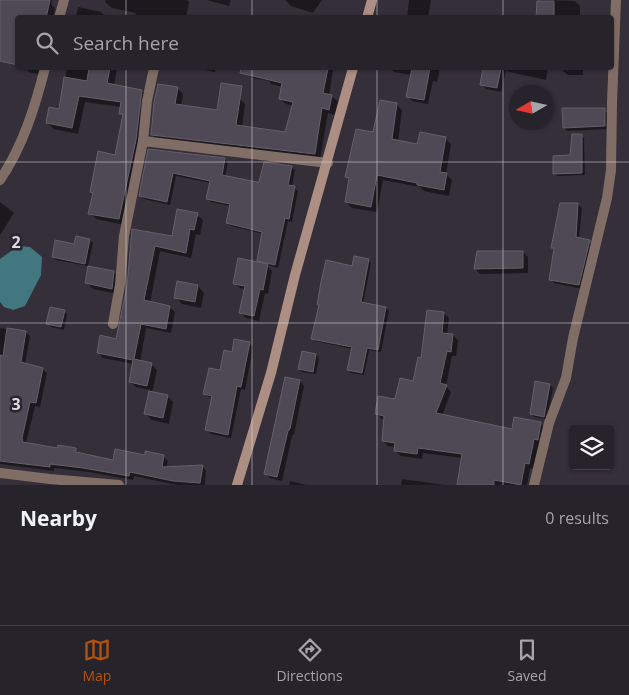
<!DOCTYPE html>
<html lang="en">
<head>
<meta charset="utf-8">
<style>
  body { margin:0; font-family:"Open Sans",sans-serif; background:#2f2b33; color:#f1f3f6 }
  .controls { position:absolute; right:15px; bottom:15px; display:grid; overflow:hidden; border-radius:5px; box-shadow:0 1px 4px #0004 }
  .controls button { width:45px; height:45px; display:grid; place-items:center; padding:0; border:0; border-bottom:1px solid #434047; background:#27232b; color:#f1f3f6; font:25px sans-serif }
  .compass { position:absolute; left:509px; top:85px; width:45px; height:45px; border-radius:50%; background:#27232b; box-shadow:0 1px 4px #0004; rotate:261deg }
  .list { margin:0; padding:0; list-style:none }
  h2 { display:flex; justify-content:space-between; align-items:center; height:65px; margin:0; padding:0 20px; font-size:21px }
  h2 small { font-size:16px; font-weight:400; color:#a4a4a9 }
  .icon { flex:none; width:28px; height:28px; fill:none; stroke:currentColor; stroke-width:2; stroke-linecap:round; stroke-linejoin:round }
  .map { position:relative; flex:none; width:629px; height:485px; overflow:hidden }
  .search { position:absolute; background:#27232b; box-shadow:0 1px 4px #0004; left:15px; right:15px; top:15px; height:55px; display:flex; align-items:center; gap:12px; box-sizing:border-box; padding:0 18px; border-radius:5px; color:#a4a4a9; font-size:19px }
  .sheet { height:140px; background:#27232b }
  nav { display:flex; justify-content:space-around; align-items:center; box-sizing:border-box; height:70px; border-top:1px solid #434047; background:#27232b; font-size:14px; color:#a4a4a9 }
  nav a { display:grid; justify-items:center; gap:2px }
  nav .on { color:#b45309 }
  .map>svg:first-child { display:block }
</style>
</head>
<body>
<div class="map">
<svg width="629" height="485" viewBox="0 0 629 485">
  <rect width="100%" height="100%" fill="#342f39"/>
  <!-- water -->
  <path fill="#43777f" d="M18,246L30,247L42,257L41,275L25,306L13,310L4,307L0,302V259Z"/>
  <!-- shadow -->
  <g fill="#0007">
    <path d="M0,0H52L51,4L55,8L53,18H18L0,49Z"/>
    <path d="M106,0H187L189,2L186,18H135L136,13L112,8L105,2Z"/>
    <path d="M207,0H231L229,6Z"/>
    <path d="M285,0H322L313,13L291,6Z"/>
    <path d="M409,0H431L428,18H407Z"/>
    <path d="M541,0L575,1L580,6V18H537Z"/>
    <path d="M78,7L101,12L106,18H76Z"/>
    <path d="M24,68H43L42,75L29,72Z"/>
    <path d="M67,68H117L114,86L142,91L148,97L125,225L96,219L90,213L94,194L91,192L116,156L124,116L121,113L122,107L85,102L78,134L54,129L47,123L60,110Z"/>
    <path d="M194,68H216L215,72Z"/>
    <path d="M247,68H331L333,70L329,95L338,101L335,115L328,113L320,159L158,140L152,135L177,88L183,94L181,106L218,112L240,99L245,104L242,127L286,134L293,106L286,104L280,99L283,87L271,84L269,81L252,78L246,73Z"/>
    <path d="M390,68H440L437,82L433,81L428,104L412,101L408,97L412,75L394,72Z"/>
    <path d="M485,68H548L546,80L506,71L501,92L486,89L481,84Z"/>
    <path d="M563,68H583V75H568L563,71Z"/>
    <path d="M396,104L402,110L398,142L418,146L446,139L451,144L446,174L452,180L449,196L424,191L420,187L383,180L377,212L352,208L346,202L350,180L346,177L374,134Z"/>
    <path d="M604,110L607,113V129L567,131L564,128Z"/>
    <path d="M581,135L584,138L585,175L557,176L554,173L571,156Z"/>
    <path d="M150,150L225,159L228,162L225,177L257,184L291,167L295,170L292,187L298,191L292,222L288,221L278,268L267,265L272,271L268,294L265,293L259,321L246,318L241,313L245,289L240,288L235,283L262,264L258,261L263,234L231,226L227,223L231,206L211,202L208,199L211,183L176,176L170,205L144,199L140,196Z"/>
    <path d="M0,202L14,213L0,235Z"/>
    <path d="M578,204L582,208L579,239L589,242L593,246L583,289L554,283L550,279L555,250L553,247Z"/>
    <path d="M197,215L203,220L200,235L196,234L191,258L160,251L150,303L169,307L175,312L171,333L146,328L140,362L151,364L157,370L152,393L167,396L173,402L169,424L152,420L146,414L150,390L136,387L130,382L134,364L103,358L98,352L117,340L128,286L133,231L173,238Z"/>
    <path d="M90,240L93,243L88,266L56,260L53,257L75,245Z"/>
    <path d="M523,252L528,257V273L480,274L475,268Z"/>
    <path d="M368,260L371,263L363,304L386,308L389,311L381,352L369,350L364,375L351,373L348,370L353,349L315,341L312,338L320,306L319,305L353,268Z"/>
    <path d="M114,273L120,279L118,294L93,289L87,283Z"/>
    <path d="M198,286L204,293L201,308L182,304L176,297Z"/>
    <path d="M64,311L67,314L64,330L51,327L48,324Z"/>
    <path d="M443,313L449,318L447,335H453L458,341L456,356H452L446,386L451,392L442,416L513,430L540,423L545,429L534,469L530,468L527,485H459L463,458L423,453L422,459L401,456L395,451L396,447L388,446L383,441L385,419H382L377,414L396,401L414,383L422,359Z"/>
    <path d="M0,328L25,332L30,336L25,365L42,369L47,373L40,407L35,406L26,443L58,449H76L80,454L114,461L146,457L163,456L168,461L166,468L202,466L206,471L205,485H177L134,476L133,480L89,472L54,468V471L0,464Z"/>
    <path d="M249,343L253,347L245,390L241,389L231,438L211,434L207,430L213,398L209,397L205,394L221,372Z"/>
    <path d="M316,355L319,358L316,374L302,372L299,369Z"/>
    <path d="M300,381L304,386L294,434L292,436L282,481L270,478L265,473Z"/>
    <path d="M550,385L553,388L547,419L534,417L531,414Z"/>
    <path d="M402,479L445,485H401Z"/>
    <path d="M290,481L306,485H289Z"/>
  </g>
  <!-- building -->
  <g fill="#4e4954" stroke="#645f6a">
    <path d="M0,0H50L46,18H18V65L0,61Z"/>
    <path d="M537,1H554V18H536Z"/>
    <path d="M89,68H110L107,83L142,90L136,140L119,219L88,214L93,193L90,192L98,151L115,155L123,114H119L121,102L79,96L72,128L46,123L49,107L59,109L64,77L87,81Z"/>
    <path d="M241,68H328L323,93L332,95L329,110L322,108L315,154L151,135L154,102L158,84L178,87L175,104L217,110L221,83L242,86L236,125L285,132L293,102L279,99L282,83L240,73Z"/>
    <path d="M412,68H430L424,100L406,97Z"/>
    <path d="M483,68H501L497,88L480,85Z"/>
    <path d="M380,100L397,103L392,139L417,144L420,132L446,137L440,172L447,173L444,190L417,185V183L377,175L371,207L345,202L349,178L345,177L356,129L373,132Z"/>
    <path d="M562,108H605V126L563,128Z"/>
    <path d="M572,134H582V173L553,174V156L570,155Z"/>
    <path d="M148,149L225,158L222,175L257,182H259L264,162L292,166L288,185L295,186L289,219L285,218L275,265L257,261L262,232L226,223L230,204L206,199L210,181L173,173L167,202L139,196Z"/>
    <path d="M560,203H578L576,237L590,240L579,285L549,280L554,248H551Z"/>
    <path d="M177,209L198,213L194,230L190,229L186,253L155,246L144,300L170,306L166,329L141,324L134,359L152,363L147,386L129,382L133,360L97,353L100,335L116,339L127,286L132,229L172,236Z"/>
    <path d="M76,236L90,239L85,264L52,257L55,240L74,244Z"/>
    <path d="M477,251H523V268L474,269Z"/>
    <path d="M354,256L369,259L361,302L386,307L378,350L367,348L362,373L347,370L352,347L311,339L319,305H317L321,282L326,260L352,266Z"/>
    <path d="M238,258L268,264L263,290L260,289L254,316L239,313L245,286L233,284Z"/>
    <path d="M88,266L114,271L112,289L85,283Z"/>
    <path d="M177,281L198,285L195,302L174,298Z"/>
    <path d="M50,307L65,310L61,327L46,324Z"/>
    <path d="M427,310L444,312L442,333L453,334L451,352L447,351L440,383L447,385L436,413L512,429L514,417L541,422L538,440L534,439L529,464L525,463L521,485L494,480V485H457L462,454L418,448L417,454L394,451L395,443L382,441L384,416L375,414L378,396L395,399L400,378L413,381L418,357L421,358Z"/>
    <path d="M7,328L26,331L21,362L43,368L36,403L30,402L22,438L23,442L57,448L58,445L76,448V452L113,460L115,449L145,455V451L164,455L162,467L203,465L200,483L173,481L130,472L129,476L83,468L50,464V467L0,461V355L3,356Z"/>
    <path d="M234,339L250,342L241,387L237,386L228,435L205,430L212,396L203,394L209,368L220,370L224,350L232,352Z"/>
    <path d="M302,351L316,354L313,372L298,369Z"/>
    <path d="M285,377L300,380L290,429L288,431L277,477L264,474Z"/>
    <path d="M535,381L550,384L544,417L530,414Z"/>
    <path d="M149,391L168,395L163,418L144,414Z"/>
  </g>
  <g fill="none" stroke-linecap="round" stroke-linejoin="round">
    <!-- street -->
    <g stroke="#806d66" stroke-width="10">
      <path d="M59,18L64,0"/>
      <path d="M143,141L147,101L154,68"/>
      <path d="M0,180C23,146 35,107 45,68"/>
      <path d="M113,324L120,285L124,236L143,141L328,163"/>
      <path d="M0,473L50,479L119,485"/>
      <path d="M534,485L549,423L566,378L573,338L607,198L611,170L612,103L616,0"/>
    </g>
    <!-- secondary -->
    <g stroke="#ac8e83" stroke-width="10">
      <path d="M367,18L372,0"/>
      <path d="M237,485L271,373L295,275L353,68"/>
    </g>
  </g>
  <!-- grid -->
  <path fill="none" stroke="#dddae1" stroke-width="1" stroke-opacity="0.55" d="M126,0V18M252,0V18M377,0V18M503,0V18M126,68V485M252,68V485M377,68V485M503,68V485M0,162H629M0,323H629"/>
  <g font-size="16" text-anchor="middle" font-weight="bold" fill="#dddae1" stroke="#2a252f" stroke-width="5" stroke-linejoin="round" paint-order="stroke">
    <text x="16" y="248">2</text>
    <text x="16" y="410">3</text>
  </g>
</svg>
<div class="controls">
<button><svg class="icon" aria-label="layers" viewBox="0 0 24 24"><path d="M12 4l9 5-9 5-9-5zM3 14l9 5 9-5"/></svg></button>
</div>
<svg class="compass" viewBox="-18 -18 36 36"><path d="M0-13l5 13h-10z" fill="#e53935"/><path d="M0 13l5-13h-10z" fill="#a4a4a9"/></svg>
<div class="search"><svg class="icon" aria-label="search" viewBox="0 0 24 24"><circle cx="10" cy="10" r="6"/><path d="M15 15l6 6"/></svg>Search here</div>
</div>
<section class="sheet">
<h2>Nearby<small>0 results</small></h2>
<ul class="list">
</ul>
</section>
<nav>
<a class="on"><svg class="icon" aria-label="map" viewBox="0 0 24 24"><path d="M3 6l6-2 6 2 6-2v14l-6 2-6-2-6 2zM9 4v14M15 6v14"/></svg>Map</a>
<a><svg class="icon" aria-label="directions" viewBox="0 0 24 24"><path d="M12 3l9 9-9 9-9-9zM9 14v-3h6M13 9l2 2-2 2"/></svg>Directions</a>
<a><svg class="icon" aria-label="saved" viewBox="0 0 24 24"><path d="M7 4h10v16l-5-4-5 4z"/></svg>Saved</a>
</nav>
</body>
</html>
